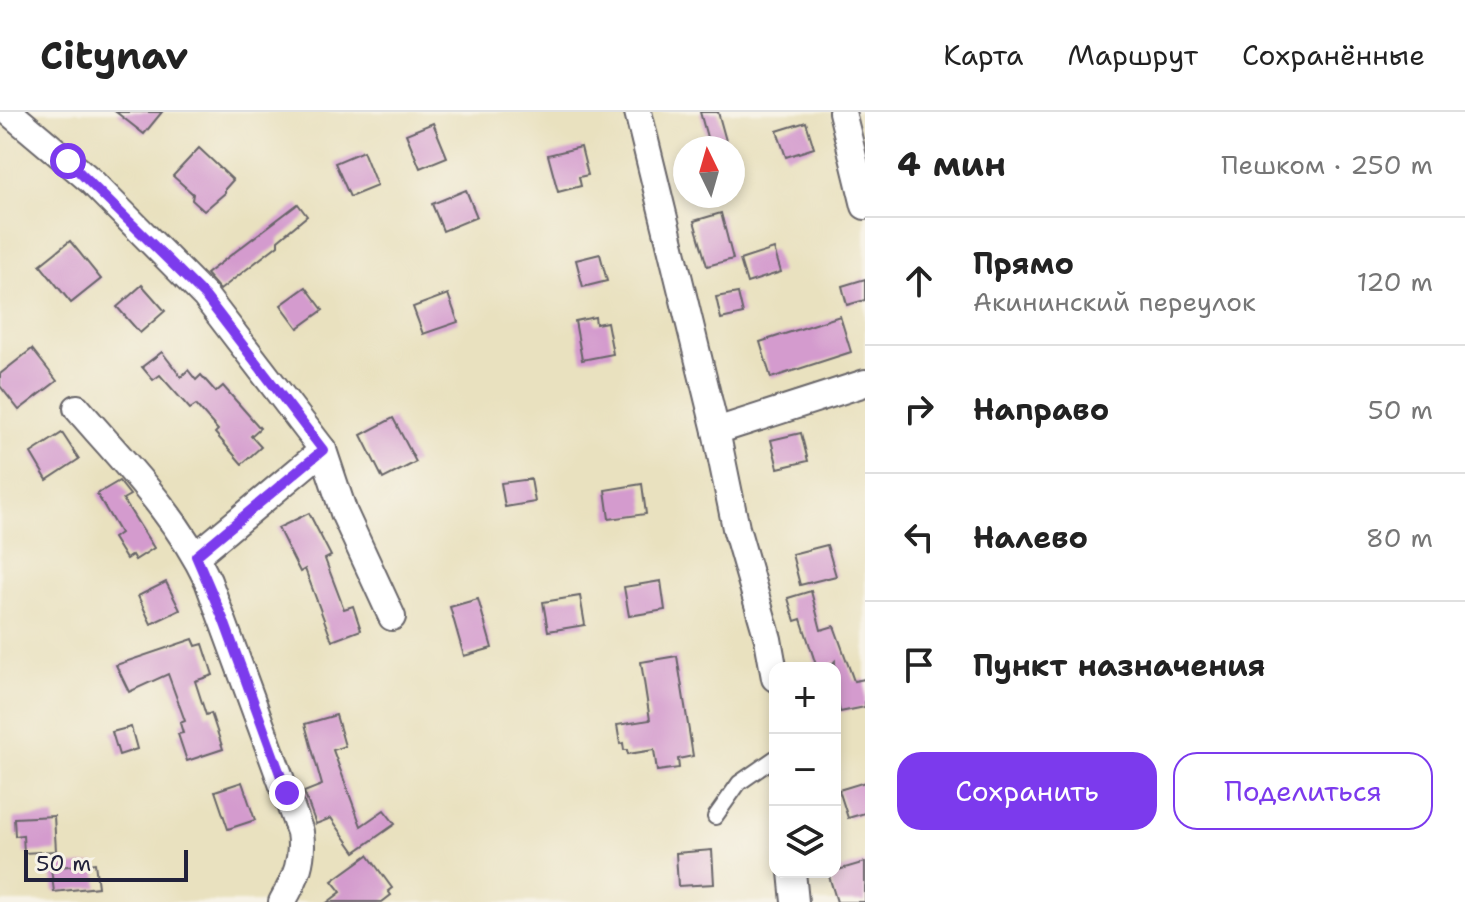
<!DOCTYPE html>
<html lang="ru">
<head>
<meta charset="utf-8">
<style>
  body { margin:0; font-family:"Shantell Sans",sans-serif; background:#f2f2f2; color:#222 }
  .controls { position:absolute; right:24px; bottom:24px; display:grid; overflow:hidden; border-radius:16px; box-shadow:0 4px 12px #0003 }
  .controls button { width:72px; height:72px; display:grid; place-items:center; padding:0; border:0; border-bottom:2px solid #e0e0e0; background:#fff; color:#222; font:40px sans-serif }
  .compass { position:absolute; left:673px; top:24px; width:72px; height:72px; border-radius:50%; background:#fff; box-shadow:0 4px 12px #0003; rotate:355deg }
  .scale { position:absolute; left:24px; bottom:20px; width:164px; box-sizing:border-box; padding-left:8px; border:4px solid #22223b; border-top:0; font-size:22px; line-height:28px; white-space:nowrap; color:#22223b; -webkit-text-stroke:6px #f7f3e8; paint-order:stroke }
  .stop { position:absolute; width:24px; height:24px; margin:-18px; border:6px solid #7c3aed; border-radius:50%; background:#fff }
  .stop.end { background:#7c3aed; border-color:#fff; box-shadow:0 2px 8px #0008 }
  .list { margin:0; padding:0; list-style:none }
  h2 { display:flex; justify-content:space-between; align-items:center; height:104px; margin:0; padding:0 32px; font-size:34px }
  h2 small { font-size:26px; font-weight:400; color:#767676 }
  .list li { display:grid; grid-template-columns:52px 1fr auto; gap:24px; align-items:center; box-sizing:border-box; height:128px; padding:0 32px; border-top:2px solid #e0e0e0 }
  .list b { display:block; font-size:30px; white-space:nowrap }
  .list p { margin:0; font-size:26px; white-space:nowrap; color:#767676 }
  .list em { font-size:26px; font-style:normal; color:#767676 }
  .actions { display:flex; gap:16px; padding:24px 32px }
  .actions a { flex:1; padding:18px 0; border:2px solid #7c3aed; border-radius:24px; text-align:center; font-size:28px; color:#7c3aed }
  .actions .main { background:#7c3aed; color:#fff }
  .icon { flex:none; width:44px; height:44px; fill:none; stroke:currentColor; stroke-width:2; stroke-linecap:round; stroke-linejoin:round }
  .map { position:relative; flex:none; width:865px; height:790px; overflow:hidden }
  header { display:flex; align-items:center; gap:48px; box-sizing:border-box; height:112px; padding:0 40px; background:#fff; border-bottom:2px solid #e0e0e0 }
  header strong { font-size:38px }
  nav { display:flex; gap:44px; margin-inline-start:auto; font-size:28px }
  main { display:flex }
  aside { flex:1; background:#fff }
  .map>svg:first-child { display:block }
</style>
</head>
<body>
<header>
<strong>Citynav</strong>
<nav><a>Карта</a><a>Маршрут</a><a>Сохранённые</a></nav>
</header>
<main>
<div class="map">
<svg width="865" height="790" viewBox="0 0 865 790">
  <rect width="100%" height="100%" fill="#f7f3e8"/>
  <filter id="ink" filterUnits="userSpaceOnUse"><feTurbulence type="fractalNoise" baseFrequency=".0125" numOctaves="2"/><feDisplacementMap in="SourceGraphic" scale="16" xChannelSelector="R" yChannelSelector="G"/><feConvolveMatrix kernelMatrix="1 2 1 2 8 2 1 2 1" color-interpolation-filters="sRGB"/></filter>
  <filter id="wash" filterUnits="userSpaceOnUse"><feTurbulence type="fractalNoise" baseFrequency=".006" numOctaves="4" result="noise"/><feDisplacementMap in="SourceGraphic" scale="32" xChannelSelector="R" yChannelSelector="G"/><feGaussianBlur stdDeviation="1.8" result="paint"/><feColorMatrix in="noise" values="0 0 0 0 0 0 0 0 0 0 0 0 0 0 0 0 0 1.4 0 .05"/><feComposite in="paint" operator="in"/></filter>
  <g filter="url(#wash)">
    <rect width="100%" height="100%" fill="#e9e1bf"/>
    <g id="blocks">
      <!-- building -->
      <g fill="#d49bce">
        <path d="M116,0H162L144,22Z"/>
        <path d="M700,0H718L728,36H710Z"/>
        <path d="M806,10L814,36L786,45L777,19Z"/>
        <path d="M433,11L447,45L420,56L406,22Z"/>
        <path d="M581,35L588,63L579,65L581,74L558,80L548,43Z"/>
        <path d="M199,36L233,68L225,77V81L204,99L192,88L193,82L173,64Z"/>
        <path d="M363,39L377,74L350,85L335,51Z"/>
        <path d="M466,78L477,105L443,119L432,92Z"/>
        <path d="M298,92L307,104L278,128V133L220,178L206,162Z"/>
        <path d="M721,101L733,147L707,154L694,109Z"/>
        <path d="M70,129L101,167L71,191L40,153Z"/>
        <path d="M774,137L781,160L747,171L740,148Z"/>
        <path d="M600,142L607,169L583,175L576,148Z"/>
        <path d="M865,167V188L847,193L842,174Z"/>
        <path d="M142,173L165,199L140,221L117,195Z"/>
        <path d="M306,175L323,198L298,216L281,193Z"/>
        <path d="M738,181L743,202L721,207L716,185Z"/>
        <path d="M448,182L458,210L423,222L413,195Z"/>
        <path d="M840,204L851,240L771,266L760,230Z"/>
        <path d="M595,205L596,212L607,210L613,242L582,248L575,209Z"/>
        <path d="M32,237L57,269L19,298L0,274V262Z"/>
        <path d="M162,240L181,265L188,258L196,268L201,263L216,280L223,274L260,316L251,324L261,335L242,352L215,321L218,318L196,293L190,297L160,263L153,268L142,255Z"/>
        <path d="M393,306L416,350L383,367L361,323Z"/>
        <path d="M62,321L79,347L47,368L31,341Z"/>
        <path d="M801,321L808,349L778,356L771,328Z"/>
        <path d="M531,367L535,390L505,395L501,371Z"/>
        <path d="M119,369L130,383L123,387L154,436L135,448L132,443L126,447L113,426L120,421L97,382Z"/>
        <path d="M642,372L646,402L609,407L605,378Z"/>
        <path d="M309,401L331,444L325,447L344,497L353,494L361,518L332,529L305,457L300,460L278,416Z"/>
        <path d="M827,433L836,464L800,473L792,442Z"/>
        <path d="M661,469L665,498L629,504L624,475Z"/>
        <path d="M166,470L180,498L151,512L138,484Z"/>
        <path d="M811,479L821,518L834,514L854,569L865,567V595L840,600L835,576V549L831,553L817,556L801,507L795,509L788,486Z"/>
        <path d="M580,484L585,513L548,519L543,490Z"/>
        <path d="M478,487L492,536L464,544L450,495Z"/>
        <path d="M193,527L196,534L203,532L213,563L195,569L206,603L211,601L223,637L187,649L178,622L183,621L180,611L185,609L168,562L129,580L116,553Z"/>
        <path d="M677,544L693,644L678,647L679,656L657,659L654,638L628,642L627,638H624L623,631L620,632L617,613L650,608L641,550Z"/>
        <path d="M336,603L345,634L333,638L361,714L384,698L395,712L355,740L331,706L316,712L304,680L322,673L305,612Z"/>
        <path d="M131,615L137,637L119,643L112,620Z"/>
        <path d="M242,670L255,708L228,717L215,679Z"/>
        <path d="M865,670V701L848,706L839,678Z"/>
        <path d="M54,704L56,739L24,741L23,723L15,724L14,706Z"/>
        <path d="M712,738L714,772L678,774L676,741Z"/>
        <path d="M368,743L392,776L388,779L391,783L382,790H328L341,780L332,769Z"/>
        <path d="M865,750V790H837L828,761Z"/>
        <path d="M95,751L98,775L54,780L51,756Z"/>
      </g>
    </g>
  </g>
  <g filter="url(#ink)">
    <use href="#blocks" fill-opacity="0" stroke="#686569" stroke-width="2"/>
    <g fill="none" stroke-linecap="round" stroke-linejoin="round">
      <!-- lane casing -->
      <g stroke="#686569" stroke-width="18">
        <path id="lane" d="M715,705L739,671L775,646"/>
      </g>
      <!-- street casing -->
      <g stroke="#686569" stroke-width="30">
        <g id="street">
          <path d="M9,0L91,69L205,184L323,338L344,401L392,505"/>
          <path d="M638,0L716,319L736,416L768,527L775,566"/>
          <path d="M842,0L865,94"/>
          <path d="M77,296C123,350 177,403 208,469L300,720C304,748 296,766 282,790"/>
          <path d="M716,319L865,271"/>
          <path d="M196,444L323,338"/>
          <path d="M792,760L795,790"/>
        </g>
      </g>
      <!-- lane -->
      <use href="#lane" stroke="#fff" stroke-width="14"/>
      <!-- street -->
      <use href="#street" stroke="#fff" stroke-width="26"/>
    </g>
  </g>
  <g fill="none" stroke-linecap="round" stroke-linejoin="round" filter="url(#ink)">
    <!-- route -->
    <path stroke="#7c3aed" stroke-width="10" d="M68,49L205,184L323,338L196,444L224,509L287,681"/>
  </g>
</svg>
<div class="controls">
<button>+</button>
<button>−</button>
<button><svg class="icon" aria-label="layers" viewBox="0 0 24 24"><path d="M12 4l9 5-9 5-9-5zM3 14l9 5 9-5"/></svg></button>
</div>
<svg class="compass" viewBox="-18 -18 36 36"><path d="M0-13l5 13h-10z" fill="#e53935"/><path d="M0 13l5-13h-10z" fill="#767676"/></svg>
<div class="scale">50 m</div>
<div class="stop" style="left:68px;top:49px"></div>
<div class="stop end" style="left:287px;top:681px"></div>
</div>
<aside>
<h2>4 мин<small>Пешком · 250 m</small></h2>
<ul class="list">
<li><svg class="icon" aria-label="ahead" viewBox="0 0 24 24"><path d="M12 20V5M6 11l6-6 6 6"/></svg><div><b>Прямо</b><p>Акининский переулок</p></div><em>120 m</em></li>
<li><svg class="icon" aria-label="right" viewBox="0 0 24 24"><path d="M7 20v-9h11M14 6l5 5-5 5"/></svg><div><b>Направо</b></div><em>50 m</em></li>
<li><svg class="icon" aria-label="left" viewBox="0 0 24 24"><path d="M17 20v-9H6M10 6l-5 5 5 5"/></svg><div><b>Налево</b></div><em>80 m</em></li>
<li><svg class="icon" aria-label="arrive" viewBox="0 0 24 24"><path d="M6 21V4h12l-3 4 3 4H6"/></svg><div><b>Пункт назначения</b></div></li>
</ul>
<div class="actions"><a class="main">Сохранить</a><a>Поделиться</a></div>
</aside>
</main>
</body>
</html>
